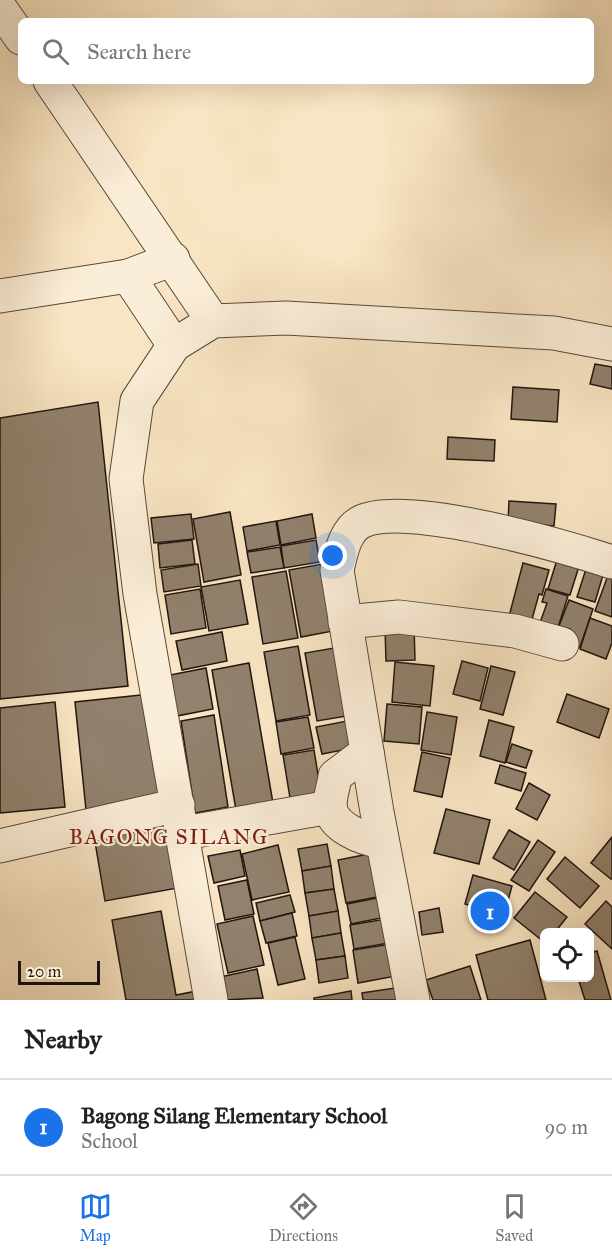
<!DOCTYPE html>
<html lang="en">
<head>
<meta charset="utf-8">
<style>
  body { margin:0; font-family:"IM FELL Great Primer",serif; background:#f6f6f6; color:#222 }
  .controls { position:absolute; right:18px; bottom:18px; display:grid; overflow:hidden; border-radius:9px; box-shadow:0 6px 24px #0002 }
  .controls button { width:54px; height:54px; display:grid; place-items:center; padding:0; border:0; border-bottom:2px solid #e0e0e0; background:#fff; color:#222; font:30px sans-serif }
  .scale { position:absolute; left:18px; bottom:15px; width:82px; box-sizing:border-box; padding-left:6px; border:3px solid #211510; border-top:0; font-size:16px; line-height:21px; white-space:nowrap; color:#211510; -webkit-text-stroke:4px #fbeed8; paint-order:stroke }
  .you { position:absolute; left:333px; top:556px; width:21px; height:21px; margin:-15px; border:4px solid #fff; border-radius:50%; background:#1a73e8; box-shadow:0 0 0 9px #1a73e833 }
  .badge { display:grid; place-items:center; width:39px; height:39px; border-radius:50%; background:#1a73e8; color:#fff; font-size:20px; font-weight:700 }
  .pin { position:absolute; translate:-50% -50%; border:3px solid #fff; box-shadow:0 2px 6px #0006 }
  .list { margin:0; padding:0; list-style:none }
  h2 { display:flex; justify-content:space-between; align-items:center; height:78px; margin:0; padding:0 24px; font-size:26px }
  h2 small { font-size:20px; font-weight:400; color:#767676 }
  .list li { display:grid; grid-template-columns:39px 1fr auto; gap:18px; align-items:center; box-sizing:border-box; height:96px; padding:0 24px; border-top:2px solid #e0e0e0 }
  .list b { display:block; font-size:22px; white-space:nowrap }
  .list p { margin:0; font-size:20px; white-space:nowrap; color:#767676 }
  .list em { font-size:20px; font-style:normal; color:#767676 }
  .icon { flex:none; width:33px; height:33px; fill:none; stroke:currentColor; stroke-width:2; stroke-linecap:round; stroke-linejoin:round }
  .map { position:relative; flex:none; width:612px; height:1000px; overflow:hidden }
  .search { position:absolute; background:#fff; box-shadow:0 6px 24px #0002; left:18px; right:18px; top:18px; height:66px; display:flex; align-items:center; gap:15px; box-sizing:border-box; padding:0 21px; border-radius:9px; color:#767676; font-size:22px }
  .sheet { height:174px; background:#fff }
  nav { display:flex; justify-content:space-around; align-items:center; box-sizing:border-box; height:84px; border-top:2px solid #e0e0e0; background:#fff; font-size:16px; color:#767676 }
  nav a { display:grid; justify-items:center; gap:3px }
  nav .on { color:#1a73e8 }
  .map>svg:first-child { display:block }
</style>
</head>
<body>
<div class="map">
<svg width="612" height="1000" viewBox="0 0 612 1000">
  <rect width="100%" height="100%" fill="#f9e5c3"/>
  <filter id="stains"><feTurbulence type="fractalNoise" baseFrequency=".00333" numOctaves="4"/><feColorMatrix values="0 0 0 0 .2 0 0 0 0 .09 0 0 0 0 .02 0 0 0 .5 -.17"/></filter>
  <radialGradient id="worn" r=".72"><stop offset=".6" stop-color="#630" stop-opacity="0"/><stop offset="1" stop-color="#630" stop-opacity=".3"/></radialGradient>
  <!-- building -->
  <g fill="#91816d" stroke="#211510" stroke-width="1.5">
    <path d="M595,364L612,367V389L590,384Z"/>
    <path d="M513,387L559,390L557,422L511,419Z"/>
    <path d="M98,402L128,686L0,699V418Z"/>
    <path d="M448,437L495,440L494,461L447,459Z"/>
    <path d="M509,501L556,504L554,526L508,522Z"/>
    <path d="M230,512L241,575L204,582L193,519Z"/>
    <path d="M191,514L194,539L154,543L151,518Z"/>
    <path d="M312,514L316,538L281,545L277,521Z"/>
    <path d="M276,521L280,545L247,551L243,527Z"/>
    <path d="M192,540L195,564L160,568L158,544Z"/>
    <path d="M316,540L320,562L284,568L281,546Z"/>
    <path d="M280,547L284,568L251,573L247,552Z"/>
    <path d="M559,553L581,560L570,595L548,589Z"/>
    <path d="M523,563L549,570L542,595L539,594L529,630L507,624Z"/>
    <path d="M198,564L201,586L164,592L161,570Z"/>
    <path d="M322,564L333,631L301,637L289,570Z"/>
    <path d="M611,567L612,568V617L595,611Z"/>
    <path d="M586,569L603,575L595,602L577,597Z"/>
    <path d="M286,571L298,638L263,644L252,577Z"/>
    <path d="M240,580L248,624L209,631L201,587Z"/>
    <path d="M200,589L206,628L171,634L165,595Z"/>
    <path d="M546,589L568,596L554,640L536,634L547,603L542,602Z"/>
    <path d="M569,600L593,609L580,647L566,642L570,629L559,626Z"/>
    <path d="M590,618L612,626V643L606,659L580,649Z"/>
    <path d="M414,626L415,660L386,661L385,627Z"/>
    <path d="M222,632L227,661L182,670L176,641Z"/>
    <path d="M298,646L310,715L276,721L264,652Z"/>
    <path d="M334,648L347,716L317,721L305,653Z"/>
    <path d="M462,661L488,668L480,701L453,694Z"/>
    <path d="M395,662L434,666L430,706L392,702Z"/>
    <path d="M249,663L273,803L236,810L212,670Z"/>
    <path d="M491,666L515,672L503,715L480,709Z"/>
    <path d="M206,668L213,709L177,716L170,675Z"/>
    <path d="M150,694L161,802L86,810L75,702Z"/>
    <path d="M567,694L609,709L599,738L557,722Z"/>
    <path d="M55,702L65,807L0,813V708Z"/>
    <path d="M387,704L422,707L419,744L384,741Z"/>
    <path d="M427,712L457,717L451,755L421,750Z"/>
    <path d="M214,715L228,807L195,813L181,721Z"/>
    <path d="M308,717L314,748L281,754L276,722Z"/>
    <path d="M489,720L514,727L505,763L480,756Z"/>
    <path d="M347,721L353,748L322,754L316,727Z"/>
    <path d="M512,744L532,751L526,768L506,762Z"/>
    <path d="M314,750L321,793L290,798L283,755Z"/>
    <path d="M422,752L450,758L442,797L414,791Z"/>
    <path d="M500,765L526,773L521,791L495,783Z"/>
    <path d="M529,783L550,795L537,820L516,809Z"/>
    <path d="M446,809L490,820L479,864L434,853Z"/>
    <path d="M165,817L178,888L105,901L93,830Z"/>
    <path d="M509,830L530,842L514,870L493,858Z"/>
    <path d="M612,837V879H611L591,863Z"/>
    <path d="M538,840L555,852L529,891L511,880Z"/>
    <path d="M327,844L331,866L302,871L298,849Z"/>
    <path d="M278,845L289,892L252,900L242,854Z"/>
    <path d="M240,850L245,876L214,883L208,856Z"/>
    <path d="M374,853L382,896L346,903L338,860Z"/>
    <path d="M565,857L599,886L580,908L547,879Z"/>
    <path d="M331,866L334,889L305,893L302,871Z"/>
    <path d="M473,875L512,886L504,915L465,904Z"/>
    <path d="M247,880L254,914L225,920L218,886Z"/>
    <path d="M334,889L338,911L309,916L305,893Z"/>
    <path d="M535,892L567,917L555,932H544V942L514,918Z"/>
    <path d="M290,895L295,912L260,921L256,903Z"/>
    <path d="M382,897L386,917L351,924L347,904Z"/>
    <path d="M606,901L612,907V949L585,924Z"/>
    <path d="M439,908L443,932L422,935L419,912Z"/>
    <path d="M161,911L176,995L202,990L204,1000H126L112,920Z"/>
    <path d="M338,911L341,933L312,938L309,916Z"/>
    <path d="M292,913L297,936L266,943L260,921Z"/>
    <path d="M253,916L264,965L228,973L217,924Z"/>
    <path d="M386,919L389,943L354,949L350,925Z"/>
    <path d="M341,933L345,956L316,960L312,938Z"/>
    <path d="M295,937L305,979L278,985L268,943Z"/>
    <path d="M530,940L546,1000H488L476,955Z"/>
    <path d="M391,944L396,976L358,983L353,950Z"/>
    <path d="M597,951L611,1000H585L578,978H590V953Z"/>
    <path d="M345,956L348,978L319,983L316,960Z"/>
    <path d="M470,966L481,1000H433L426,980Z"/>
    <path d="M257,969L263,998L224,1000L220,977Z"/>
    <path d="M395,988L396,1000H363L362,993Z"/>
    <path d="M351,991L352,1000H314V998Z"/>
  </g>
  <g fill="none" stroke-linecap="round" stroke-linejoin="round">
    <!-- minor casing -->
    <g stroke="#57493d" stroke-width="35">
      <g id="minor">
        <path d="M0,8L21,38"/>
        <path d="M50,81L213,321"/>
        <path d="M128,276L174,345"/>
        <path d="M0,296L128,276L173,259"/>
        <path d="M345,622L399,617L515,631L562,644"/>
        <path d="M367,752L335,776C334,785 330,796 330,805C331,828 364,839 382,842"/>
        <path d="M184,833L330,807"/>
        <path d="M0,846L178,805"/>
        <path d="M211,1000L140,594L126,479L137,401L174,345L213,321L286,318L554,333L612,344"/>
        <path d="M413,1000L377,812L337,570C341,554 344,531 361,522C405,500 563,546 612,562"/>
      </g>
    </g>
    <!-- minor -->
    <use href="#minor" stroke="#fbeed8" stroke-width="33"/>
  </g>
  <g text-anchor="middle" stroke-width="4.5" stroke-linejoin="round" paint-order="stroke">
    <!-- quarter labels -->
    <g font-size="21" letter-spacing="1.5" fill="#7a1f14" stroke="#fbeed8">
      <text x="169" y="844">BAGONG SILANG</text>
    </g>
  </g>
  <rect width="100%" height="100%" filter="url(#stains)"/>
  <rect width="100%" height="100%" fill="url(#worn)"/>
</svg>
<div class="controls">
<button><svg class="icon" aria-label="locate" viewBox="0 0 24 24"><circle cx="12" cy="12" r="6"/><path d="M12 2v4M12 18v4M2 12h4M18 12h4"/></svg></button>
</div>
<div class="scale">20 m</div>
<div class="you"></div>
<div class="pin badge" style="left:490px;top:911px">1</div>
<div class="search"><svg class="icon" aria-label="search" viewBox="0 0 24 24"><circle cx="10" cy="10" r="6"/><path d="M15 15l6 6"/></svg>Search here</div>
</div>
<section class="sheet">
<h2>Nearby<small></small></h2>
<ul class="list">
<li><span class="badge">1</span><div><b>Bagong Silang Elementary School</b><p>School</p></div><em>90 m</em></li>
</ul>
</section>
<nav>
<a class="on"><svg class="icon" aria-label="map" viewBox="0 0 24 24"><path d="M3 6l6-2 6 2 6-2v14l-6 2-6-2-6 2zM9 4v14M15 6v14"/></svg>Map</a>
<a><svg class="icon" aria-label="directions" viewBox="0 0 24 24"><path d="M12 3l9 9-9 9-9-9zM9 14v-3h6M13 9l2 2-2 2"/></svg>Directions</a>
<a><svg class="icon" aria-label="saved" viewBox="0 0 24 24"><path d="M7 4h10v16l-5-4-5 4z"/></svg>Saved</a>
</nav>
</body>
</html>
